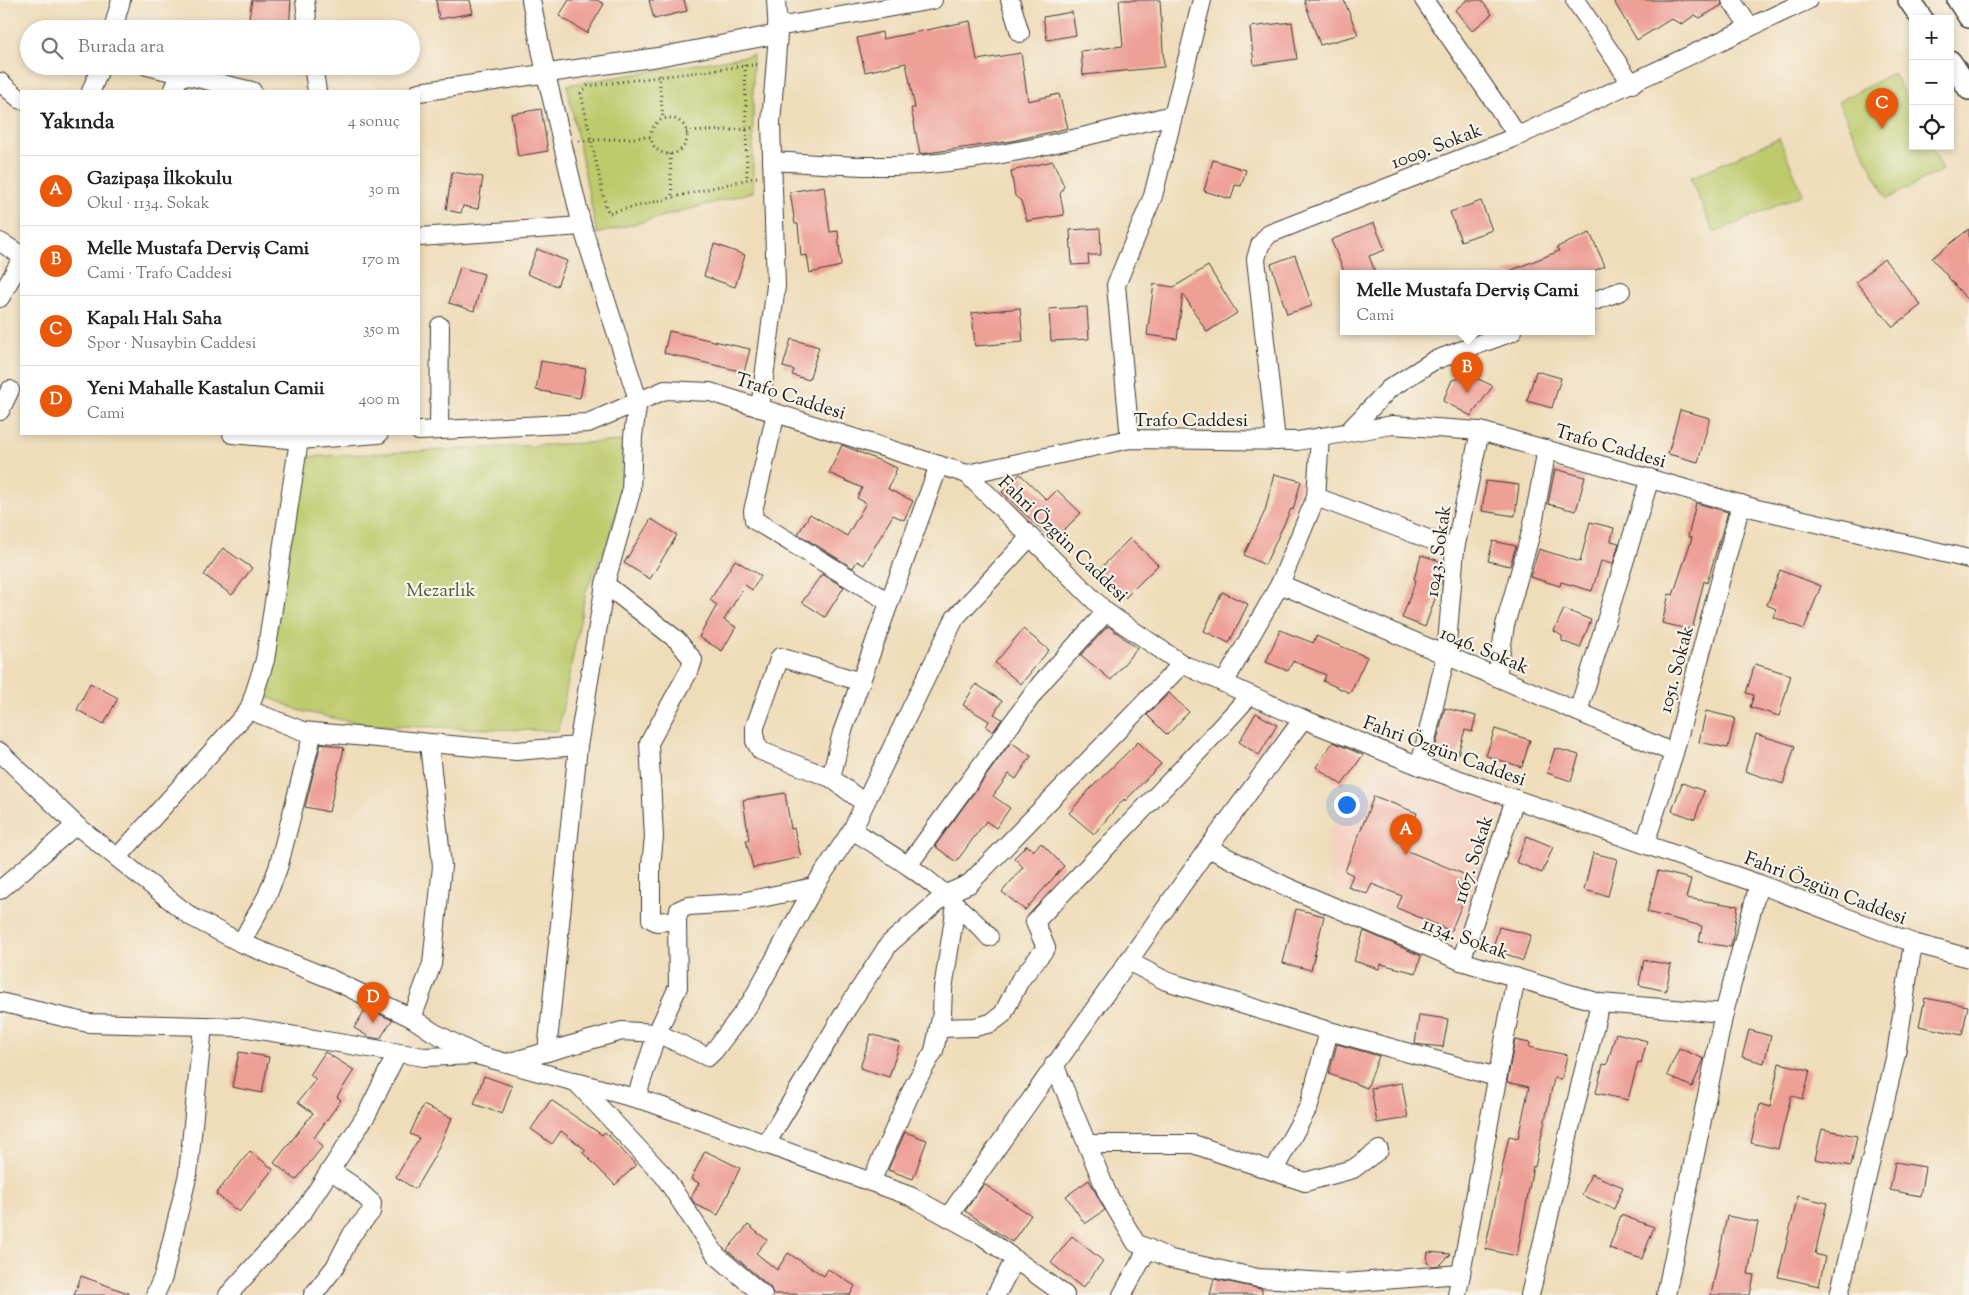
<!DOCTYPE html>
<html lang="tr">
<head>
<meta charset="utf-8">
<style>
  body { margin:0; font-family:"Sorts Mill Goudy",serif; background:#f2f2f2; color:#222 }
  .controls { position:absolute; right:15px; top:15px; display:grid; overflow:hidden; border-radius:0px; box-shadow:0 2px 8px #0003 }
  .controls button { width:45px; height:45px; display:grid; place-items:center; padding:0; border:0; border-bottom:1px solid #e0e0e0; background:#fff; color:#222; font:25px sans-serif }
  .you { position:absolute; left:1346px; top:804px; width:18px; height:18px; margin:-12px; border:4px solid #fff; border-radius:50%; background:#1a73e8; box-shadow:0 0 0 8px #1a73e833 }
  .badge { display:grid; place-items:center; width:32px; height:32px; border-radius:50%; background:#ea580c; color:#fff; font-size:16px; font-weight:700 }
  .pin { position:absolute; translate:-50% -41px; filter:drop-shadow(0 1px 2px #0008) }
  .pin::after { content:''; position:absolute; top:26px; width:18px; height:15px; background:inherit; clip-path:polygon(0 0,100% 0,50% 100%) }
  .popup { position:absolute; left:1340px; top:270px; width:255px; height:65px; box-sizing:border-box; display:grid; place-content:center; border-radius:0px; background:#fff; filter:drop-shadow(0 1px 4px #0005); font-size:16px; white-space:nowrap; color:#767676 }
  .popup b { font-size:19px; color:#222 }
  .popup::after { content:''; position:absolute; left:50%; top:100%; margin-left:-10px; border:10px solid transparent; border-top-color:#fff }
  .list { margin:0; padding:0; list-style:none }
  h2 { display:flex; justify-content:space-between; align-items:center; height:65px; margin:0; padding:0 20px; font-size:21px }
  h2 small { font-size:16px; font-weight:400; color:#767676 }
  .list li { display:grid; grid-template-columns:32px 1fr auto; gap:15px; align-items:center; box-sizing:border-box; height:70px; padding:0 20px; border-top:1px solid #e0e0e0 }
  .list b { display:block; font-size:19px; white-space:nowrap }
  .list p { margin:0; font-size:16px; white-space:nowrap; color:#767676 }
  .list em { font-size:16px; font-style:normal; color:#767676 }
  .icon { flex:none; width:28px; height:28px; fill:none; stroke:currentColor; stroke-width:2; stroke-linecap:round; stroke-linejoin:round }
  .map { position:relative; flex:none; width:1969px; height:1295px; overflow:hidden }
  .search { position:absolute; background:#fff; box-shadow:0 2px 8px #0003; left:20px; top:20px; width:400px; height:55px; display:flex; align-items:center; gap:12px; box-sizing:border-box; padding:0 18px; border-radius:28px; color:#767676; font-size:19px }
  .panel { position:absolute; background:#fff; box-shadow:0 2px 8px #0003; left:20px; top:90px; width:400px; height:345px; border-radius:0px }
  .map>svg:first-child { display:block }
</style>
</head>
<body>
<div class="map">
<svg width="1969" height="1295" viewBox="0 0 1969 1295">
  <rect width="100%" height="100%" fill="#f7f3e8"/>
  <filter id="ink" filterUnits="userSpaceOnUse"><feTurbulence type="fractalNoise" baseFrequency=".02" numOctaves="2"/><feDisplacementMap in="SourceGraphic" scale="10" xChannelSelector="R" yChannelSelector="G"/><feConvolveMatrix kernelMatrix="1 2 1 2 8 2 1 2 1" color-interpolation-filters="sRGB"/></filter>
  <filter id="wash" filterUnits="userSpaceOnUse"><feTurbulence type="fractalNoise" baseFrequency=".0096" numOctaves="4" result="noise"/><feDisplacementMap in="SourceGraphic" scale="20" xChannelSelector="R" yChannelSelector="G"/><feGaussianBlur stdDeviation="1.12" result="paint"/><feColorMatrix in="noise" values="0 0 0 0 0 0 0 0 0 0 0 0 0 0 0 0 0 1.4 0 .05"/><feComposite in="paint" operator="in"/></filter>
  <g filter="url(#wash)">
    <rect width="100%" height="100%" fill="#efdcb9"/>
    <!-- built -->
    <path fill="#f5d2c2" d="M1374,765L1502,806L1456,943L1336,890L1328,872L1326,838Z"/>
    <!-- green -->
    <g fill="#bdcb6d" stroke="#6c7444">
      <path d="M753,55V192L597,234L567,85Z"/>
      <path d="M1893,73L1913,111V146H1931L1943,170L1887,199L1838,102Z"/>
      <path d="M1779,138L1803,194L1714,233L1690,178Z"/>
      <path d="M623,441L620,499L607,544L586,591L558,731L366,725L301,711L265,696L304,457Z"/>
    </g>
    <g id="blocks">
      <!-- building -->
      <g fill="#ee9f96">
        <path d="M252,0H291L289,29H247Z"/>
        <path d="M436,0H470L473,13L439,19Z"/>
        <path d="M569,0H597L604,4L587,33L559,16Z"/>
        <path d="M649,0H684L687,11L654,19Z"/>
        <path d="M1119,0H1160L1164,67L1083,75L1081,51L1123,46Z"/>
        <path d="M1304,0H1344L1358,35L1320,45Z"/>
        <path d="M1467,0H1481L1492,14L1472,31L1455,10Z"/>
        <path d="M1613,0H1721L1722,5L1700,18L1695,15L1682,24L1671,19L1637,40Z"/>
        <path d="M1072,12L1076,35L1047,40L1043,17Z"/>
        <path d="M970,21L977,60L1021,53L1028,101L1059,94L1068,128L1012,141L920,154L911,108H915L906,63L865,72L857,38L882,32L883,39Z"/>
        <path d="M1292,22L1297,59L1254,65L1250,27Z"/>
        <path d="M541,109L548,151L518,156L511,114Z"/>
        <path d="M1213,160L1246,170L1241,186L1235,185L1231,199L1204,191Z"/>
        <path d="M1053,161L1064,186L1060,194L1064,215L1027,221L1021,201L1015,196L1011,171Z"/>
        <path d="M452,172L483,177L478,209L463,206L461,213L446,210Z"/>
        <path d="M824,186L830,232L838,231L841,266L810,273L807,255L801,256L798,224H795L790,192Z"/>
        <path d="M1481,201L1492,230L1461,241L1450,212Z"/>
        <path d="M1374,223L1385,250L1369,256L1376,274H1345L1331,240Z"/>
        <path d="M1100,228L1101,255H1088L1089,264L1072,265L1070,230Z"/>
        <path d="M1969,229V302L1932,258Z"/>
        <path d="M1590,233L1605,266L1586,274H1502L1559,251L1557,247Z"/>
        <path d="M714,244L745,255L735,287L704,276Z"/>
        <path d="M537,249L567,261L557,286L527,274Z"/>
        <path d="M1295,255L1312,306L1287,314L1271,264Z"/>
        <path d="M1884,259L1921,305L1893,327L1856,282Z"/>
        <path d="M1208,266L1237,313L1207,332L1183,294L1177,339L1147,335L1154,284L1174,287Z"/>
        <path d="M460,267L484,274L474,311L449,303Z"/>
        <path d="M1087,307L1089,339L1051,341L1049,309Z"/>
        <path d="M1020,308L1023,342L975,346L972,313Z"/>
        <path d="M669,331L750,349L744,372L664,353Z"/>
        <path d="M791,339L819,347L809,380L792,375L794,370L783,367Z"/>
        <path d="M541,361L586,369L580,398L536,390Z"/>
        <path d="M1536,371L1561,378L1552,408L1527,401Z"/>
        <path d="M1472,376L1493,386L1471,416L1443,401L1452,380Z"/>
        <path d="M1680,410L1710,418L1698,462L1668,454Z"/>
        <path d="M842,445L897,468L888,489L913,501L904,520L893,515L864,565L857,561L853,568L798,534L810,514L847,536L866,503L857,498L862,488L829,473Z"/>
        <path d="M1555,469L1585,477L1576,511L1548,504Z"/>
        <path d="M1020,474L1047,500L1057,490L1081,513L1053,541L1002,492Z"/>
        <path d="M1274,474L1301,481L1293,510L1291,509L1265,565L1244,555L1265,511Z"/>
        <path d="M1486,481L1519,485L1515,516L1482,511Z"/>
        <path d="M1696,503L1728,512L1707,583L1704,581L1692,630L1662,623L1669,594L1673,595L1692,538L1688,537Z"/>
        <path d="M651,519L677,535L650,579L624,563Z"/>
        <path d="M1590,522L1614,528L1611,541L1619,543L1613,564L1601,561L1592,591L1561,582L1560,586L1530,577L1539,549L1580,562Z"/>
        <path d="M1130,538L1158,565L1125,598L1098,571Z"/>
        <path d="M1493,541L1516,546L1510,566L1488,561Z"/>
        <path d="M223,548L252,568L232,595L204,575Z"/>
        <path d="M1421,555L1443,562L1442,579L1425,627L1402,618L1416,580L1414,579Z"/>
        <path d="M735,560L761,576L752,590L745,585L724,620L736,627L722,651L699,637L717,605L710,600Z"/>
        <path d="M1780,570L1821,586L1804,629L1773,617L1776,609L1767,605Z"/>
        <path d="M822,574L844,587L825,617L802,602Z"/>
        <path d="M1222,592L1248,604L1229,643L1204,631Z"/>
        <path d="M1564,609L1591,620L1580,648L1562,641V636L1554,631Z"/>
        <path d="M1108,626L1137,648L1111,680L1081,655Z"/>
        <path d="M1023,629L1049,650L1021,684L995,663Z"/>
        <path d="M1280,630L1313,643L1316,636L1367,657L1350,693L1323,681L1326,675L1293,661L1288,671L1266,662Z"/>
        <path d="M1755,664L1791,675L1779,716L1750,707L1754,695L1746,693Z"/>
        <path d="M90,683L118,698L104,724L77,710Z"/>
        <path d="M976,684L1002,701L994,714L1002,719L993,732L986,727L989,721L963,705Z"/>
        <path d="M1169,693L1189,712L1167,735L1147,715Z"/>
        <path d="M1445,708L1476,716L1472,732L1465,730L1458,754L1435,748Z"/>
        <path d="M1706,711L1735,718L1728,748L1699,742Z"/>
        <path d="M1256,713L1277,725L1259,755L1239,742Z"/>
        <path d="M1495,729L1530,740L1522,767L1486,756Z"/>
        <path d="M1756,734L1795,746L1783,784L1745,771Z"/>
        <path d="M1011,742L1031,756L1016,779L1009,774L993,796L1010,808L996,828L986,821L956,862L935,846Z"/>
        <path d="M1138,742L1161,764L1125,801L1124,799L1094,834L1069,813L1090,789Z"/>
        <path d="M1333,742L1363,755L1342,785L1316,767Z"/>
        <path d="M321,743L344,748L329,812L305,807Z"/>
        <path d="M1555,748L1579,755L1571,781L1547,773Z"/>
        <path d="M1682,783L1704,791L1695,819L1672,811Z"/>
        <path d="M785,793L791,829L794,828L801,857L753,868L746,840H749L743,800Z"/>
        <path d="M1374,796L1417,813L1403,849L1473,878L1451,931L1397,908L1402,896L1372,884L1367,894L1348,887L1353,875L1345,871Z"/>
        <path d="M1527,836L1553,847L1542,873L1516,862Z"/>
        <path d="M1041,843L1064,866L1025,910L1002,892L1023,867L1014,858L1027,845L1033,851Z"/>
        <path d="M1593,853L1617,859L1608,896L1584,890Z"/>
        <path d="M1658,871L1691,879L1686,898L1738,906L1731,947L1699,942L1702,926L1647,912Z"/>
        <path d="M1296,909L1324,916L1311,970L1283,963Z"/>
        <path d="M1499,927L1531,935L1523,961L1493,948Z"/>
        <path d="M1364,931L1421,956L1416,973L1381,964L1379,969L1354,961Z"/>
        <path d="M1644,960L1671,965L1666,991L1639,985Z"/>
        <path d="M1925,998L1968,1006L1962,1035L1919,1026Z"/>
        <path d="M366,1008L392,1020L380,1039L369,1037L354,1028Z"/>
        <path d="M1419,1015L1448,1019L1443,1047L1415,1044Z"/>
        <path d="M1749,1030L1771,1036L1764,1063L1742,1057Z"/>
        <path d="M1616,1033L1647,1041L1641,1063L1638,1062L1628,1100L1596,1093L1603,1064L1607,1065Z"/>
        <path d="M871,1034L900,1043L889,1077L860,1068Z"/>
        <path d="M1515,1040L1530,1043L1529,1047L1567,1055L1562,1079L1554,1078L1535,1167L1533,1166L1517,1256L1485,1249L1509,1136L1518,1138L1529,1087L1507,1082Z"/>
        <path d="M1337,1044L1379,1056L1367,1088L1329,1074Z"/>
        <path d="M1679,1048L1704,1059L1692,1087L1667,1075Z"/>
        <path d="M239,1052L269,1057L262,1093L232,1087Z"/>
        <path d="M325,1052L354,1070L337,1097L341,1100L314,1138L323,1146L296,1180L274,1163L313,1113L298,1102L316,1079L310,1075Z"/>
        <path d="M1779,1063L1810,1070L1803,1099L1791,1096L1778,1149L1751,1143L1760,1104L1770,1107Z"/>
        <path d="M484,1076L512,1086L502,1114L474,1104Z"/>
        <path d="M1402,1083L1408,1118L1377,1123L1371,1088Z"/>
        <path d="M551,1100L602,1135L605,1132L636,1165L615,1185L583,1153L586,1150L561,1131L552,1144L531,1129Z"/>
        <path d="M423,1105L452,1118L434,1157L415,1189L396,1177L419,1138L410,1134Z"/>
        <path d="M1822,1129L1857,1136L1851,1166L1815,1159Z"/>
        <path d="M905,1132L927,1140L913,1179L888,1170Z"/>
        <path d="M250,1151L273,1169L239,1212L216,1194Z"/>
        <path d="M705,1151L740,1168L718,1215L696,1205L691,1198L699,1183L691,1179Z"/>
        <path d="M1895,1162L1925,1167L1920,1196L1890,1190Z"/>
        <path d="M1591,1174L1623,1187L1614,1209L1582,1195Z"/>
        <path d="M1089,1180L1105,1210L1085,1224L1066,1196Z"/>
        <path d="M984,1184L1031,1215L1012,1242L965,1211Z"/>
        <path d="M1798,1196L1827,1203L1815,1254L1825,1257L1819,1286L1778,1277Z"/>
        <path d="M1621,1215L1654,1227L1642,1259L1609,1248Z"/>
        <path d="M1727,1216L1758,1222L1748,1274L1754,1275L1750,1295H1711Z"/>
        <path d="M748,1225L767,1240L756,1253L777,1270L788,1253L824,1276L828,1269L855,1286L850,1295L773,1294L770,1287L727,1250Z"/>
        <path d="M1072,1236L1103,1261L1083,1288L1051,1263Z"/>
        <path d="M1428,1252L1451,1254L1440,1265L1433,1266L1427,1263Z"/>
        <path d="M81,1276L128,1293L127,1295H74Z"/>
        <path d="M1214,1279L1262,1289V1295H1210Z"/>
      </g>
    </g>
  </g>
  <g filter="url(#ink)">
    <use href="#blocks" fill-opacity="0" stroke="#3c3934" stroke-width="1"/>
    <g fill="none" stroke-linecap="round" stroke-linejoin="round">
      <!-- minor casing -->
      <g stroke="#3c3934" stroke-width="20">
        <g id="minor">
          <path d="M305,0L308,29"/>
          <path d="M531,0L546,74L582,226L638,400L633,436L631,492L605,584L578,746L547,1052"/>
          <path d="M1010,0L1020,33"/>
          <path d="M1424,0L1518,136"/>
          <path d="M1575,0L1632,84"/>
          <path d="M1731,0L1750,27"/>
          <path d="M777,27L933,0"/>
          <path d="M113,29L121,0"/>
          <path d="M147,66L252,91"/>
          <path d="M313,66L317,91"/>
          <path d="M0,82L21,100"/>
          <path d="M91,91L101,66"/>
          <path d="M173,91L180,76"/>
          <path d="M419,92L658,57L778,34"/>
          <path d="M772,161C824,164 876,169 928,164C1011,157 1092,134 1173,115"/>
          <path d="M419,237L582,226"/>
          <path d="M0,242L21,255"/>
          <path d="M0,298L21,260"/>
          <path d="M1591,302L1621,291"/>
          <path d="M760,408L776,286L771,123L778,34L776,0"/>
          <path d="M0,411L10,390"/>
          <path d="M776,413L753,511L754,520L889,602"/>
          <path d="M439,429L440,326"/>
          <path d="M419,431L588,423L665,390L710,392L967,474L1130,439L1297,441L1392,425L1480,431L1757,509L1969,559"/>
          <path d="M1348,432L1389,389L1433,361L1512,332"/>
          <path d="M232,434L299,440L379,434"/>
          <path d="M1130,439L1116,285L1153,196L1202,0"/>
          <path d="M1276,441L1256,259L1260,245L1269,234L1518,136L1808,0"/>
          <path d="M967,474L1106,612L1182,664L1303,719L1420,766L1759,884L1913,943L1969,958"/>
          <path d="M1316,497L1455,549"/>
          <path d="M605,584L677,640L693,660L690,669L649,743L654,837L651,865V919L657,922L677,920"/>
          <path d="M1280,584L1674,753"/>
          <path d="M1497,677L1505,625L1532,529L1547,449"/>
          <path d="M861,682L780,657L755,727V741L761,751L831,778L863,802"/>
          <path d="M1224,683L1280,584L1316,497L1320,437"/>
          <path d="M249,710L303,731L313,732L516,751L578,746"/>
          <path d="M1578,712L1650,478"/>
          <path d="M0,752L76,825L190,916L241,943L331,979L412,1018L433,1032L477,1055L649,1102L910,1196L981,1235L1065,1295"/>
          <path d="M1420,766L1446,655L1455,549L1480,431"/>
          <path d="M831,778L842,733L939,465"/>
          <path d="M852,830C889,853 925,874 956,905C967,916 979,924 989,937"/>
          <path d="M1645,844L1674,753L1741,504"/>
          <path d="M1208,848L1287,887L1461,961L1600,1003L1724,1013"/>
          <path d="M118,857L249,710L265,660L300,434"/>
          <path d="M909,864L1042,682L1106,612"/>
          <path d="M0,890L76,825"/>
          <path d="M241,943L267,896L278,868L313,732"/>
          <path d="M1128,961L1166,981L1329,1031L1497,1077"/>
          <path d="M1461,961L1515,799"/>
          <path d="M0,1002L88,1023L241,1027L424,1057L477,1055"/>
          <path d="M412,1018L432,964L442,866L429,743"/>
          <path d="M939,1028L975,1027L991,1023L1003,1014L1020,980L1046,948L1035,922C1106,846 1181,773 1250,695"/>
          <path d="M507,1063L622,1031L657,1033L708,1057L714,1051L751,1002L814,887L852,830L955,618L1030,537"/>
          <path d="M1054,1064L1108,1195L1136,1243L1171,1259L1258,1278L1344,1283L1461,1274"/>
          <path d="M575,1081L664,1176L716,1255L763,1295"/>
          <path d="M636,1098L657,1033L678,987L677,920L679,910L688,906L737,903L814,887"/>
          <path d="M766,1144L846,1010L889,944L946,894L969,884L1182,664"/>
          <path d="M1087,1144H1193L1305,1182L1353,1169L1379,1150"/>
          <path d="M1274,1170L1309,1106L1329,1031"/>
          <path d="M871,1182L914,1085L934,1051L942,1013L943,989L956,905"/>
          <path d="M948,1217L1208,848L1303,719"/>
          <path d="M155,1295L163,1277L188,1174L203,1026"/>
          <path d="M228,1295L303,1212L367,1114L397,1053"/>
          <path d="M313,1295L335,1267L352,1234L371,1212L372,1203L352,1185L330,1170"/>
          <path d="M996,1295L1015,1259"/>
          <path d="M1122,1295L1148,1248"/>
          <path d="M1457,1295L1516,977"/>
          <path d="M1530,1295L1600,1003"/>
          <path d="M1666,1295L1724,1013L1759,884"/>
          <path d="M1839,1295L1896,1054L1913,943"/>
        </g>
      </g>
      <!-- major casing -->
      <g stroke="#3c3934" stroke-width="24">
        <g id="major">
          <path d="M1909,0L1922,19"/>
          <path d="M1958,0L1969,17"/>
          <path d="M1950,61L1969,89"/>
        </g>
      </g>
      <!-- path -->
      <g stroke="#3c3934" stroke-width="3" stroke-dasharray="1 4" stroke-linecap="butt">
        <path d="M745,65L747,179"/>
        <path d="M659,75L663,119"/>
        <circle cx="669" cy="136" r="18"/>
        <path d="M686,132L746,129L755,127"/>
        <path d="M579,141L650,137"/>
        <path d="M670,154L672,197"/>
        <path d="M757,177L609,213L606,208L581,93L588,86L760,64"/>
      </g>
      <!-- minor -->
      <use href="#minor" stroke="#fff" stroke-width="18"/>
      <!-- major -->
      <use href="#major" stroke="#fff" stroke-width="21"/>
    </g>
  </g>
  <g text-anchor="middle" stroke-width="4.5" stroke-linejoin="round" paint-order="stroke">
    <!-- street labels -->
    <g font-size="19" fill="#1c1c1c" stroke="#f7f3e8">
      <text transform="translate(1436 145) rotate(-21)" y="7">1009. Sokak</text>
      <text transform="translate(791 395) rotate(18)" y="7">Trafo Caddesi</text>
      <text x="1191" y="426">Trafo Caddesi</text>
      <text transform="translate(1611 445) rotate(16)" y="7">Trafo Caddesi</text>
      <text transform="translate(1064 538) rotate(44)" y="7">Fahri Özgün Caddesi</text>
      <text transform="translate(1437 551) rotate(-82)" y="7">1043. Sokak</text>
      <text transform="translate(1485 649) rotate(23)" y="7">1046. Sokak</text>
      <text transform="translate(1675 669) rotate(-75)" y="7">1051. Sokak</text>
      <text transform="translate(1445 750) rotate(20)" y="7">Fahri Özgün Caddesi</text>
      <text transform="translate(1472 859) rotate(-72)" y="7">1167. Sokak</text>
      <text transform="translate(1826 887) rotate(21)" y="7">Fahri Özgün Caddesi</text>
      <text transform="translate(1466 937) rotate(20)" y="7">1134. Sokak</text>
    </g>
    <!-- park labels -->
    <g font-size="19" fill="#545938" stroke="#f7f3e8">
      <text x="441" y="596">Mezarlık</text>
    </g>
  </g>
</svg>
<div class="controls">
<button>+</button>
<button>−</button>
<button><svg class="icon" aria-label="locate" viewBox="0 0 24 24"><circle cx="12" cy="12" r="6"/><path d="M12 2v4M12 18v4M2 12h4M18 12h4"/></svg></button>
</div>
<div class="you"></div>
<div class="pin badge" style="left:1406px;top:855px">A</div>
<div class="pin badge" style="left:1467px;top:393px">B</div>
<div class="popup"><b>Melle Mustafa Derviş Cami</b>Cami</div>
<div class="pin badge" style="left:1882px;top:129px">C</div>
<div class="pin badge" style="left:373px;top:1023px">D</div>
<div class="search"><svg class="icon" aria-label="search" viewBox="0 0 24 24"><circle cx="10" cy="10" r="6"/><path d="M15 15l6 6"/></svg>Burada ara</div>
<section class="panel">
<h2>Yakında<small>4 sonuç</small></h2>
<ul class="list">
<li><span class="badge">A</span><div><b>Gazipaşa İlkokulu</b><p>Okul · 1134. Sokak</p></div><em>30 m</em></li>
<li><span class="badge">B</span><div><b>Melle Mustafa Derviş Cami</b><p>Cami · Trafo Caddesi</p></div><em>170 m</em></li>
<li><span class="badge">C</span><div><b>Kapalı Halı Saha</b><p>Spor · Nusaybin Caddesi</p></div><em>350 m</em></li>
<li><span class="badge">D</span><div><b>Yeni Mahalle Kastalun Camii</b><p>Cami</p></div><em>400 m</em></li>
</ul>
</section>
</div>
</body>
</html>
